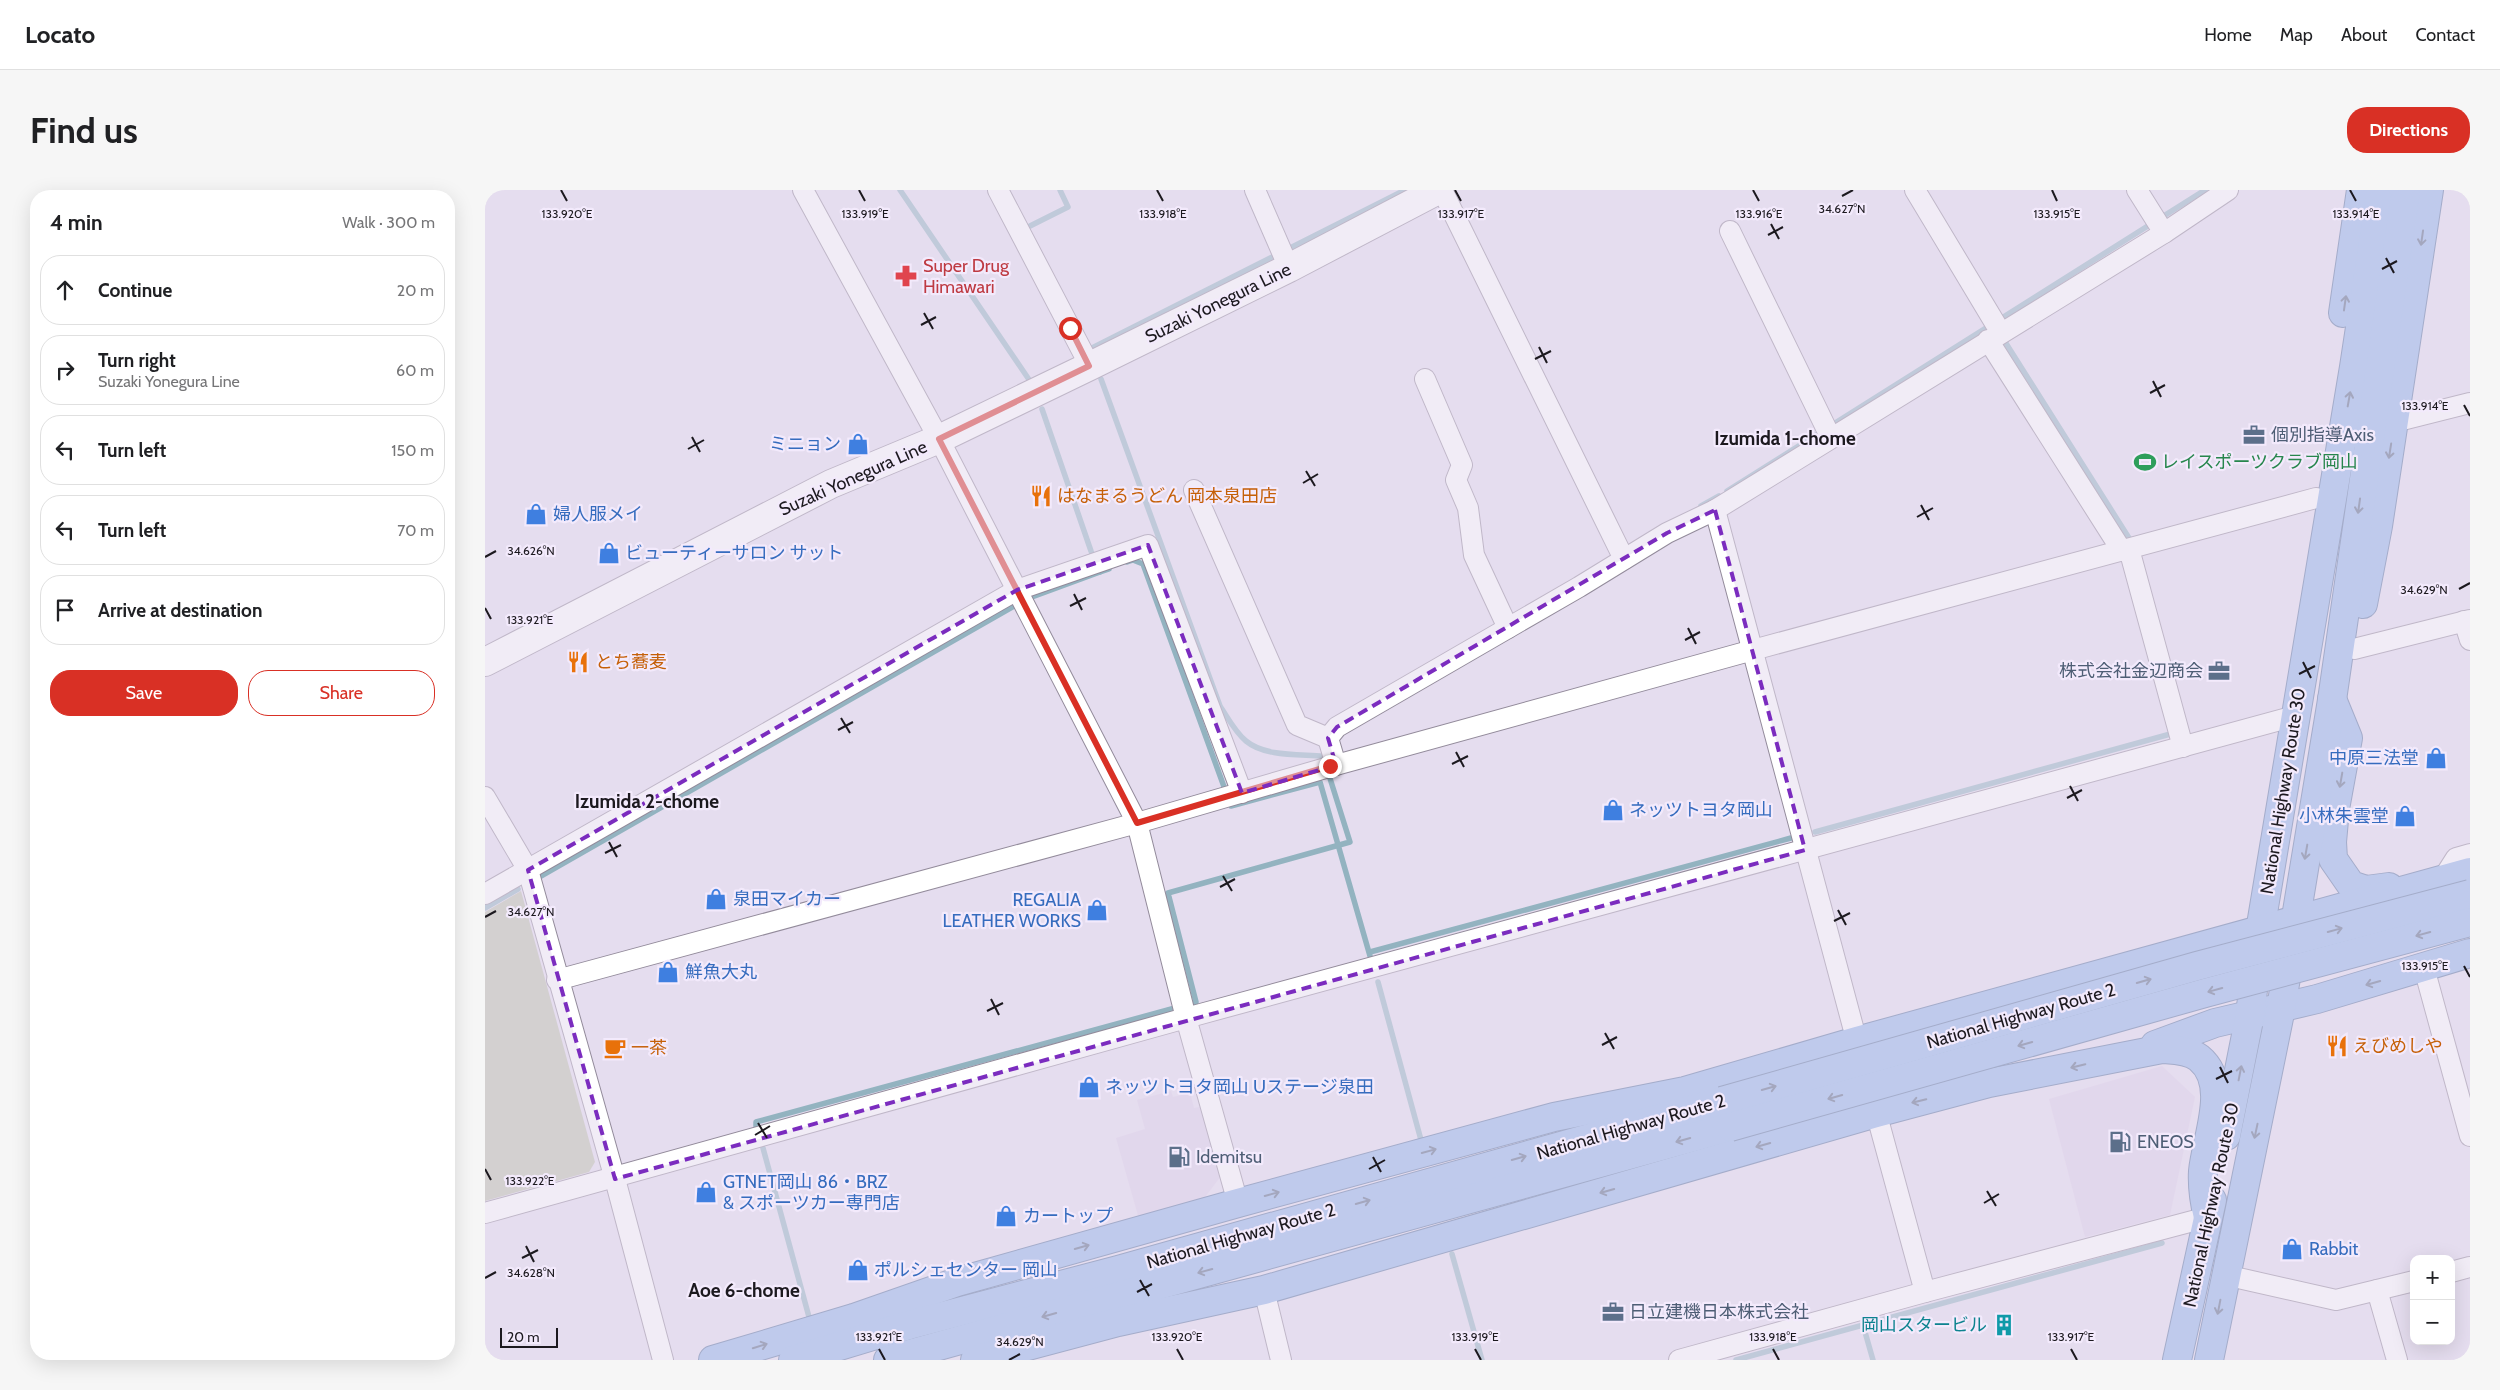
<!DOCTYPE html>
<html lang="en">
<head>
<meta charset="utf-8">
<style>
  body { margin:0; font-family:Cabin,"Noto Sans JP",sans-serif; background:#f6f6f6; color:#202124 }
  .controls { position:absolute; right:15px; bottom:15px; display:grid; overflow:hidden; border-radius:10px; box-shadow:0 5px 20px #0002 }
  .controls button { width:45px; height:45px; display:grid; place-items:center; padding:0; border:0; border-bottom:1px solid #e0e0e0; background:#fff; color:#202124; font:25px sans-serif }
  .scale { position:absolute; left:15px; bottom:12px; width:58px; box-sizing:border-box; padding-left:5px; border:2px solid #1c191f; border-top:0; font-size:14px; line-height:18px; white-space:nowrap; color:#1c191f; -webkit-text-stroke:4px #f3eafc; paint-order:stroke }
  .stop { position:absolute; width:15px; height:15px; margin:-11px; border:4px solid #d93025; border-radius:50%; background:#fff }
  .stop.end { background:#d93025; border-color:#fff; box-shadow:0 1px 5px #0008 }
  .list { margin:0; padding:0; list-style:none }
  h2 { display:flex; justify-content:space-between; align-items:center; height:65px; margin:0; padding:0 20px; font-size:21px }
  h2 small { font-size:16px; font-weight:400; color:#757577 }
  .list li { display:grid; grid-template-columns:32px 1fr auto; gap:15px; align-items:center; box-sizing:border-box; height:70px; margin:0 10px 10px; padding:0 10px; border:1px solid #e0e0e0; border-radius:20px }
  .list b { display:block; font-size:19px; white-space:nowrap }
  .list p { margin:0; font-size:16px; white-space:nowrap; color:#757577 }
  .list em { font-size:16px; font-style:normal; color:#757577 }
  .actions { display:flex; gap:10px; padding:15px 20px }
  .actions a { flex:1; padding:11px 0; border:1px solid #d93025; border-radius:20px; text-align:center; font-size:18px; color:#d93025 }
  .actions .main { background:#d93025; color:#fff }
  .icon { flex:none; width:28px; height:28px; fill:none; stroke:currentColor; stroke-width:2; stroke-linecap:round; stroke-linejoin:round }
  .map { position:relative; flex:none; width:1985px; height:1170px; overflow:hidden; border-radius:20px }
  header { display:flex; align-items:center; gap:30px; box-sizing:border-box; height:70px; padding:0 25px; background:#fff; border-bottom:1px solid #e0e0e0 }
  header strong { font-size:24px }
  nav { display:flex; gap:28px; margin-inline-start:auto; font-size:18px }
  .intro { display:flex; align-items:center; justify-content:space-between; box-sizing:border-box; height:120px; padding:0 30px }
  h1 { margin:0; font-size:35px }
  .button { padding:12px 22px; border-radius:20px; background:#d93025; color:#fff; font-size:18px; font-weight:700 }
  main { display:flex; gap:30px; padding:0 30px }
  aside { flex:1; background:#fff; border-radius:20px; box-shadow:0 5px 20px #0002 }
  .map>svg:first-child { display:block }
</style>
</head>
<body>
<header>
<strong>Locato</strong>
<nav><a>Home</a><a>Map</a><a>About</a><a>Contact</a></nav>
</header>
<div class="intro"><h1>Find us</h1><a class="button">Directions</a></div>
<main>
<aside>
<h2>4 min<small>Walk · 300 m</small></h2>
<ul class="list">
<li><svg class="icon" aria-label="ahead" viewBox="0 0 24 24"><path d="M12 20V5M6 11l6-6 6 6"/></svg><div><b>Continue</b></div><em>20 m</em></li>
<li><svg class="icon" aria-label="right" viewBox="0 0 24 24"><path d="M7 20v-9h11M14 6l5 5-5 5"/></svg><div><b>Turn right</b><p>Suzaki Yonegura Line</p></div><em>60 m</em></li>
<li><svg class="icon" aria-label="left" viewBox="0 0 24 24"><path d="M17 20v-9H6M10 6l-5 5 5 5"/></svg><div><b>Turn left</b></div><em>150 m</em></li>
<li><svg class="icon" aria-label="left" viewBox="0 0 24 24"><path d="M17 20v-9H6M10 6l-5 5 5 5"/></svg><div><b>Turn left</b></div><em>70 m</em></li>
<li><svg class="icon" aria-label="arrive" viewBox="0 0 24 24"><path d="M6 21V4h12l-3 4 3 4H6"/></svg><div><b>Arrive at destination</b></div></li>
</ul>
<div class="actions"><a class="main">Save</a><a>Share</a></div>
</aside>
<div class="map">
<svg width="1985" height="1170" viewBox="0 0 1985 1170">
  <rect width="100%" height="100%" fill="#e5ddef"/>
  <!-- built -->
  <g fill="#dcd0e9">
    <path d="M1677,876L1710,907L1685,1025L1600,1047L1564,909Z"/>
    <path d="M686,901L688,907L705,903L709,918L720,916L739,982L717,1011L654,1029L631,948L660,939L652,910Z"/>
  </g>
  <!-- green -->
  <path fill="#bdc0ac" d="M36,701L110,972L104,982L0,1011V722Z"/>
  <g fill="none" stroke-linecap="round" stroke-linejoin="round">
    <!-- stream -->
    <g stroke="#93b3c0" stroke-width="5.5">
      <path d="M415,0L547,194"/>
      <path d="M545,36L583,17L575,0"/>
      <path d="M1517,147L1644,348"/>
      <path d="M606,162L605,159L920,0"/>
      <path d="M616,189L735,516C743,528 750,542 761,551C780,567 815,564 838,566"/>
      <path d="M557,219L606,361L615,382L624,379"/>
      <path d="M1242,301L1720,0"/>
      <path d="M1216,316L1234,306"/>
      <path d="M642,372L648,370L658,374L746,616L835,592L885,766"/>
      <path d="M547,407L615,382"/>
      <path d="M1330,642L1689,543"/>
      <path d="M56,686L529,416"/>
      <path d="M0,718L33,699"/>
      <path d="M885,762L1306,648"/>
      <path d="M893,792L936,950"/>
      <path d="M708,813L711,812L683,703L865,652L843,582"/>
      <path d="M271,936V932L690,818"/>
      <path d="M278,958L324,1127"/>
      <path d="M967,1064L997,1170"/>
      <path d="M1378,1135L1388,1170"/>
      <path d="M1251,1170L1677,1053"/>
    </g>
    <!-- minor casing -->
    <g stroke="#938b9b" stroke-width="22">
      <g id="minor">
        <path d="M318,0L454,249L652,633L701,828L753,1013"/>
        <path d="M513,0L605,176"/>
        <path d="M770,0L804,78"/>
        <path d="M957,0L1139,369"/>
        <path d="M1430,0L1516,143"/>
        <path d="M1652,0L1679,43"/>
        <path d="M1245,41L1346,248"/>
        <path d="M1503,150L1637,361"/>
        <path d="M940,189L977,275L971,290L983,318L989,365L1023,438"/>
        <path d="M1909,232L1985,213"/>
        <path d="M709,300L812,535L843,548"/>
        <path d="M1230,320L1375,863"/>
        <path d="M1644,359L1698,557"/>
        <path d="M1979,431L1985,450"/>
        <path d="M1869,459L1985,430"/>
        <path d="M851,575L843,548L852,537L1094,397L1182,343L1230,320L1679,43L1743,0"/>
        <path d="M0,607L43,680L130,989L178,1170"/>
        <path d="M1957,690L1971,668L1985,664"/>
        <path d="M0,704L532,400L663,355L757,603"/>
        <path d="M1939,778L1985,946"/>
        <path d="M72,790L652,633L851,575L1268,460L1831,308"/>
        <path d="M1388,911L1440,1102"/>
        <path d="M0,1023L701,828L1810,526"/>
        <path d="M1966,1082L1985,1077"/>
        <path d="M1740,1085L1851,1110L1929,1091"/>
        <path d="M779,1100L796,1170"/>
        <path d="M1892,1100L1912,1170"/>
        <path d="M1194,1170L1440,1102L1723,1027"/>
      </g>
    </g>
    <!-- secondary casing -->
    <g stroke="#938b9b" stroke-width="30">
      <path id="secondary" d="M0,472L346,294L454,249L605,176L804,78L953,0"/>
    </g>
    <!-- trunk casing -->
    <g stroke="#55729e" stroke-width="30">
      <g id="trunk">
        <path d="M1858,123L1876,0"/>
        <path d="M1878,414L1893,336L1944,0"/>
        <path d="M1847,509L1863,548L1850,619L1847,652L1848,669L1866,695L1881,700L1904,697"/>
        <path d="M1670,855L1730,833L1832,809L1985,763"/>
        <path d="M1741,946L1765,825L1775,741L1869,177L1896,0"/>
        <path d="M228,1170L369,1128L472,1092L753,1013L1069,927L1200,901L1372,851L1985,682"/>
        <path d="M308,1170L424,1135L633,1080L1237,911"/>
        <path d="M403,1170L1245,937"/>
        <path d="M490,1170L633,1132L779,1100L1391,923L1504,893L1677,859C1689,860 1704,860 1714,868C1746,894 1721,948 1718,981C1717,998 1719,1011 1723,1027"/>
        <path d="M1692,1170L1727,1010"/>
        <path d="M1724,1170L1796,818L1847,510L1921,0"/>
      </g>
    </g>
    <!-- minor -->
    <use href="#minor" stroke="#fff" stroke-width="20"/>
    <!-- secondary -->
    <use href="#secondary" stroke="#fff" stroke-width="28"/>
    <!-- trunk -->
    <use href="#trunk" stroke="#90b4e8" stroke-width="28"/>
    <!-- trunk-bridge casing -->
    <g stroke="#55729e" stroke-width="30" stroke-linecap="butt">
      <g id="trunk-bridge">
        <path d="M1237,911L1712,776L1985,704"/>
        <path d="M1245,937L1720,803L1985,732"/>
      </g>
    </g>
    <!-- trunk-bridge -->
    <use href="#trunk-bridge" stroke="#90b4e8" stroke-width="28"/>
  </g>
  <!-- one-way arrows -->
  <defs><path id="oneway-shaft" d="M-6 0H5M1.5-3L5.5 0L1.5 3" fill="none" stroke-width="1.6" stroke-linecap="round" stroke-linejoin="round" transform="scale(1.25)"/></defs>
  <g stroke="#566684">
    <use href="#oneway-shaft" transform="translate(1937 48) rotate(98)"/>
    <use href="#oneway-shaft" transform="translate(1860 113) rotate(-82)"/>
    <use href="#oneway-shaft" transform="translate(1864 209) rotate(-80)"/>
    <use href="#oneway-shaft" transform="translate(1905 261) rotate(99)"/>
    <use href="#oneway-shaft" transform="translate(1874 316) rotate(98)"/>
    <use href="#oneway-shaft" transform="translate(1856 590) rotate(100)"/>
    <use href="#oneway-shaft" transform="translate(1821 662) rotate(100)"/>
    <use href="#oneway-shaft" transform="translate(1850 740) rotate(-15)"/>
    <use href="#oneway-shaft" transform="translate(1938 744) rotate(165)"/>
    <use href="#oneway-shaft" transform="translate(1659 791) rotate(-16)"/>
    <use href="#oneway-shaft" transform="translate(1888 793) rotate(164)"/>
    <use href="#oneway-shaft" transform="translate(1730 800) rotate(165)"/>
    <use href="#oneway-shaft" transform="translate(1540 854) rotate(164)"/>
    <use href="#oneway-shaft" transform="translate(1593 876) rotate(167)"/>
    <use href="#oneway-shaft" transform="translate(1755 883) rotate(-79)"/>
    <use href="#oneway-shaft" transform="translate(1284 898) rotate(-16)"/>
    <use href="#oneway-shaft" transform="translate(1350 907) rotate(164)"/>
    <use href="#oneway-shaft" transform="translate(1434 911) rotate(166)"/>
    <use href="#oneway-shaft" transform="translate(1771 941) rotate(102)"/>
    <use href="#oneway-shaft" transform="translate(1198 950) rotate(164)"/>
    <use href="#oneway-shaft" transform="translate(1278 955) rotate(164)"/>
    <use href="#oneway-shaft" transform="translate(944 961) rotate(-15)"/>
    <use href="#oneway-shaft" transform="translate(1034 968) rotate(-16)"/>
    <use href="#oneway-shaft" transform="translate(1122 1001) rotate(164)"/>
    <use href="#oneway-shaft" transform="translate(787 1004) rotate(-15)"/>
    <use href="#oneway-shaft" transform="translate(878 1012) rotate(-16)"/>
    <use href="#oneway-shaft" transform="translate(597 1057) rotate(-16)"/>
    <use href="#oneway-shaft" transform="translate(720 1081) rotate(165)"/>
    <use href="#oneway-shaft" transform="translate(1734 1117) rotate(101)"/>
    <use href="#oneway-shaft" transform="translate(564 1125) rotate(164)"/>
    <use href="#oneway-shaft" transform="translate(275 1156) rotate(-17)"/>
  </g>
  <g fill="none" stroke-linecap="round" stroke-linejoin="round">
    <!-- route -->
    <path stroke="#d93025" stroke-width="6" d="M585,138L604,176L454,249L652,633L845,576"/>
  </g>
  <!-- marked area -->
  <path d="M0 0H1985V1170H0ZM1230,320L1320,660L130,989L43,680L532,400L663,355L757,603L851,575L843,548L852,537L1182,343Z" fill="#e5ddef" fill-opacity=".55" fill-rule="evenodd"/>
  <path fill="none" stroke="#7b2cbf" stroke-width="4" stroke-dasharray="10 6" stroke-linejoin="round" d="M1230,320L1320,660L130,989L43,680L532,400L663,355L757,603L851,575L843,548L852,537L1182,343Z"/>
  <!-- ticks -->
  <path fill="none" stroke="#1c191f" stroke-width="2" d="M76,0L82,11M374,0L380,11M672,0L678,11M970,0L976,11M1268,0L1274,11M1567,0L1572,11M1865,0L1871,11M1357,6L1368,0M1286,34L1294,49M1283,45L1298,37M1901,68L1909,83M1897,79L1912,71M439,123L448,139M436,135L451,127M1054,157L1062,173M1050,169L1066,161M1668,191L1676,207M1665,203L1680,195M1979,215L1985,226M207,247L215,262M203,259L219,250M821,281L830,296M818,293L833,284M1436,315L1444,330M1432,327L1448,318M0,367L11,361M1974,399L1985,393M589,404L597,420M585,416L601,408M0,418L6,429M1203,438L1211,454M1200,450L1215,442M1818,472L1826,488M1814,484L1830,476M356,528L365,543M353,540L368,532M971,562L979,577M967,574L983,566M1585,596L1593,611M1582,608L1597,600M124,652L132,667M120,663L136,655M738,686L747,701M735,697L750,689M1353,720L1361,735M0,727L11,721M1349,731L1365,723M1979,776L1985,787M506,809L514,825M502,821L518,813M1120,843L1129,859M1117,855L1132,847M1735,877L1743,893M1731,889L1747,881M273,933L282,948M270,945L285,936M888,967L896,982M0,979L6,990M884,979L900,970M1502,1001L1511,1016M1499,1013L1514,1004M41,1056L49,1072M37,1068L53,1060M0,1088L11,1082M655,1090L664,1106M652,1102L667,1094M394,1159L400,1170M692,1159L698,1170M990,1159L996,1170M1288,1159L1294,1170M1586,1159L1592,1170M524,1170L535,1164"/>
  <!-- icons -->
  <defs>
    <g id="pharmacy-bare" transform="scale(1.725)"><path d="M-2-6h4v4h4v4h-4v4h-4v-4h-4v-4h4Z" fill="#e0444e" stroke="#f3eafc" stroke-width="2.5" paint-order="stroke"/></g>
    <g id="office-bare" transform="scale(1.725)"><path d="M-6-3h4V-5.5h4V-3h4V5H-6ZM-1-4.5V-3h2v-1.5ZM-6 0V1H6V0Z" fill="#5c6f8a" stroke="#f3eafc" stroke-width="2.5" paint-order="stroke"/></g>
    <g id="shop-bare" transform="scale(1.725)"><path d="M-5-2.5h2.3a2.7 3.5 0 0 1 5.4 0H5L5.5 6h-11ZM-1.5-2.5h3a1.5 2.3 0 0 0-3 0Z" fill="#3f7fe0" stroke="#f3eafc" stroke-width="2.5" paint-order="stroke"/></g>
    <g id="stadium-bare" transform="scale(1.725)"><path d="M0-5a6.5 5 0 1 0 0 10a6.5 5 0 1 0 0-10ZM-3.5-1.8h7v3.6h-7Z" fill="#2e9e5b" stroke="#f3eafc" stroke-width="2.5" paint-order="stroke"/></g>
    <g id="restaurant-bare" transform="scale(1.725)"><path d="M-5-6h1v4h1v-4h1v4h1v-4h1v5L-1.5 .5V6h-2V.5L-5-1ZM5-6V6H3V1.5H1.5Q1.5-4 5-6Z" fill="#e8710a" stroke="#f3eafc" stroke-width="2.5" paint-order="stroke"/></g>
    <g id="cafe-bare" transform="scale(1.725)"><path d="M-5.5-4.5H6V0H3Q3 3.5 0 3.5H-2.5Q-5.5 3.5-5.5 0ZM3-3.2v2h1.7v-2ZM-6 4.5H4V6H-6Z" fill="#e8710a" stroke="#f3eafc" stroke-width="2.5" paint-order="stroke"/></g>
    <g id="fuel-bare" transform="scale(1.725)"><path d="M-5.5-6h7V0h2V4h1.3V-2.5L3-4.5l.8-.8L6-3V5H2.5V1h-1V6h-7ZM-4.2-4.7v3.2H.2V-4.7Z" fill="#5c6f8a" stroke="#f3eafc" stroke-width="2.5" paint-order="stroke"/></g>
    <g id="building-bare" transform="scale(1.725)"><path d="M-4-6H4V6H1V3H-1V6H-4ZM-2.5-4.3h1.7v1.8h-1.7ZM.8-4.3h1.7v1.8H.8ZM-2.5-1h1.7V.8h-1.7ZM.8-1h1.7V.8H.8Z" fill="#0f9aa8" stroke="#f3eafc" stroke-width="2.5" paint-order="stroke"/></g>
  </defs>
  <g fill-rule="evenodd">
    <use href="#pharmacy-bare" x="421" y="86"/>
    <use href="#office-bare" x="1769" y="245"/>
    <use href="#shop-bare" x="373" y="254"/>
    <use href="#stadium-bare" x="1660" y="272"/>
    <use href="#restaurant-bare" x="556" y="306"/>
    <use href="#shop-bare" x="51" y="324"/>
    <use href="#shop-bare" x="124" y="363"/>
    <use href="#restaurant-bare" x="93" y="472"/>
    <use href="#office-bare" x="1734" y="481"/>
    <use href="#shop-bare" x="1951" y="568"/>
    <use href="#shop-bare" x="1128" y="620"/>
    <use href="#shop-bare" x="1920" y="626"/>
    <use href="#shop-bare" x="231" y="709"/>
    <use href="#shop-bare" x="612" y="720"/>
    <use href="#shop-bare" x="183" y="782"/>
    <use href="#restaurant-bare" x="1852" y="856"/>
    <use href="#cafe-bare" x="130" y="858"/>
    <use href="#shop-bare" x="604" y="897"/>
    <use href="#fuel-bare" x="1635" y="952"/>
    <use href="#fuel-bare" x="694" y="967"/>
    <use href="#shop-bare" x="221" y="1002"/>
    <use href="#shop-bare" x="521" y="1026"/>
    <use href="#shop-bare" x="1807" y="1059"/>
    <use href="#shop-bare" x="373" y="1080"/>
    <use href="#office-bare" x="1128" y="1122"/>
    <use href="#building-bare" x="1519" y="1135"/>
  </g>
  <g text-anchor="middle" stroke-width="4.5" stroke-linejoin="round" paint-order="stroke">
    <!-- health labels -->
    <g font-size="18" fill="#be3a42" stroke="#f3eafc" text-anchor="start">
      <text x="438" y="82">Super Drug<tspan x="438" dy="21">Himawari</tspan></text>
    </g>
    <!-- street labels -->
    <g font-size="18" fill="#1c191f" stroke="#f3eafc">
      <text transform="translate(733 113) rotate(-26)" y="6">Suzaki Yonegura Line</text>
      <text transform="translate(368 288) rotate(-24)" y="6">Suzaki Yonegura Line</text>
      <text transform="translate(1798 601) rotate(-81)" y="6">National Highway Route 30</text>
      <text transform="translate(1536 826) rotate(-16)" y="6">National Highway Route 2</text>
      <text transform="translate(1146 937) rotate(-16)" y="6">National Highway Route 2</text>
      <text transform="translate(1726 1015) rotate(-78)" y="6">National Highway Route 30</text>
      <text transform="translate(756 1046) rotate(-16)" y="6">National Highway Route 2</text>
    </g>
    <!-- service labels -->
    <g font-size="18" fill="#4e5e75" stroke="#f3eafc" text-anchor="start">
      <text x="1786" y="251">個別指導Axis</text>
      <text x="1718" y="487" text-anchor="end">株式会社金辺商会</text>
      <text x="1652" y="958">ENEOS</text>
      <text x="711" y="973">Idemitsu</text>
      <text x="1144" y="1128">日立建機日本株式会社</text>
    </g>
    <!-- shop labels -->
    <g font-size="18" fill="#366cbe" stroke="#f3eafc" text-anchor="start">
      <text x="356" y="260" text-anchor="end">ミニョン</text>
      <text x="68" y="330">婦人服メイ</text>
      <text x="140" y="369">ビューティーサロン サット</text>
      <text x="1934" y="574" text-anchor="end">中原三法堂</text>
      <text x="1144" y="626">ネッツトヨタ岡山</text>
      <text x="1904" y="632" text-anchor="end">小林朱雲堂</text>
      <text x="248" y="715">泉田マイカー</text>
      <text x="596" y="716" text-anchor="end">REGALIA<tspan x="596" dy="21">LEATHER WORKS</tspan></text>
      <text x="200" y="788">鮮魚大丸</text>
      <text x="620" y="903">ネッツトヨタ岡山 Uステージ泉田</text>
      <text x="238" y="998">GTNET岡山 86・BRZ<tspan x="238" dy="21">&amp; スポーツカー専門店</tspan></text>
      <text x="538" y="1032">カートップ</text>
      <text x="1824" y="1065">Rabbit</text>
      <text x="389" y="1086">ポルシェセンター 岡山</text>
    </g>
    <!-- leisure labels -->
    <g font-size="18" fill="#27864d" stroke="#f3eafc" text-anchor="start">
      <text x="1676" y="278">レイスポーツクラブ岡山</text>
    </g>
    <!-- food labels -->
    <g font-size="18" fill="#c56008" stroke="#f3eafc" text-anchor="start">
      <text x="572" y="312">はなまるうどん 岡本泉田店</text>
      <text x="110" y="478">とち蕎麦</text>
      <text x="1868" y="862">えびめしや</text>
      <text x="146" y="864">一茶</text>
    </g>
    <!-- culture labels -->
    <g font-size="18" fill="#0d838f" stroke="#f3eafc" text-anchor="end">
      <text x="1502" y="1141">岡山スタービル</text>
    </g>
    <!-- neighbourhood labels -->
    <g font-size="19" font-weight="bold" fill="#1c191f" stroke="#f3eafc">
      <text x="1300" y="255">Izumida 1-chome</text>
      <text x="162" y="618">Izumida 2-chome</text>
      <text x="259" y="1107">Aoe 6-chome</text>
    </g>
  </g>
  <g font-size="12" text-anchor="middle" fill="#1c191f" stroke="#f3eafc" stroke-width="4.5" stroke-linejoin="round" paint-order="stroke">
    <text x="1357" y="23">34.627°N</text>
    <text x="82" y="28">133.920°E</text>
    <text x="380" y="28">133.919°E</text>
    <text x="678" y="28">133.918°E</text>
    <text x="976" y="28">133.917°E</text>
    <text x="1274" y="28">133.916°E</text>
    <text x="1572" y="28">133.915°E</text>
    <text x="1871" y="28">133.914°E</text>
    <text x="1940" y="220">133.914°E</text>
    <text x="46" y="365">34.626°N</text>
    <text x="1939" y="404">34.629°N</text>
    <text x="45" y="434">133.921°E</text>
    <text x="46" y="726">34.627°N</text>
    <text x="1940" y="780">133.915°E</text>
    <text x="45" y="995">133.922°E</text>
    <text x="46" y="1087">34.628°N</text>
    <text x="394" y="1151">133.921°E</text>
    <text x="692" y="1151">133.920°E</text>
    <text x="990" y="1151">133.919°E</text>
    <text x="1288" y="1151">133.918°E</text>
    <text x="1586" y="1151">133.917°E</text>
    <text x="535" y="1156">34.629°N</text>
  </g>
</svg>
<div class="controls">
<button>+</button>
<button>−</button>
</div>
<div class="scale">20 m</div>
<div class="stop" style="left:585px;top:138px"></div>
<div class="stop end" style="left:845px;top:576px"></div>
</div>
</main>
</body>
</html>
